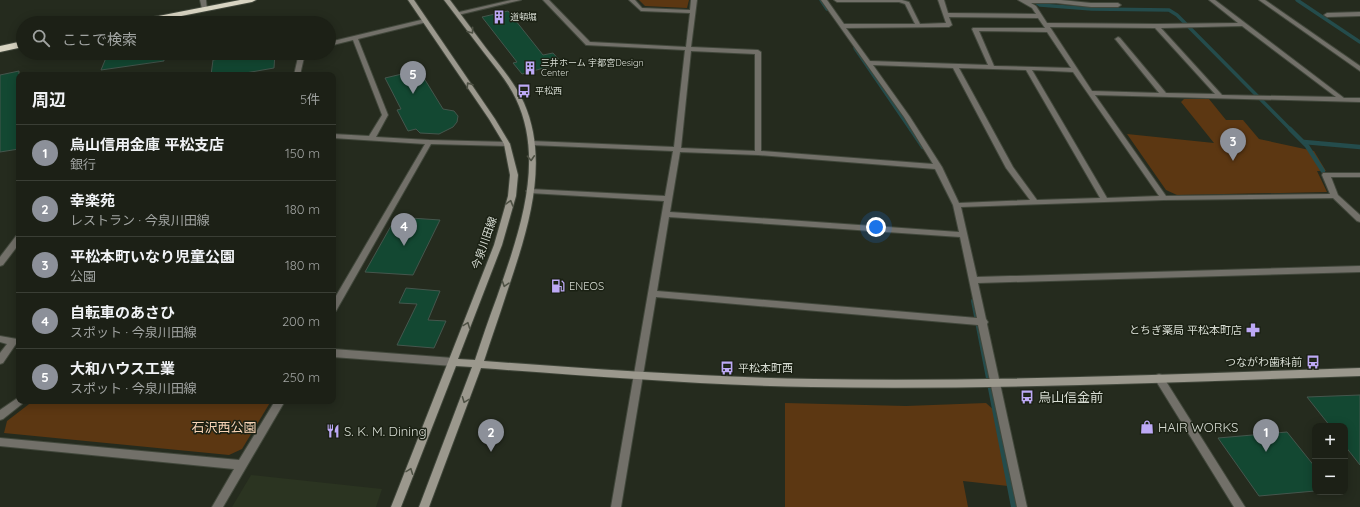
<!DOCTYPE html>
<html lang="ja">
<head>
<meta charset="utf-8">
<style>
  body { margin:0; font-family:Quicksand,"Noto Sans JP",sans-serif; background:#25281f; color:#f1f3f6 }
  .controls { position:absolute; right:12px; bottom:12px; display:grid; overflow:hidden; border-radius:8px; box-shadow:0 2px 10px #0003 }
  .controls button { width:36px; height:36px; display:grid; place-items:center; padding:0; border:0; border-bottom:1px solid #3a3e35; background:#1c2016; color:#f1f3f6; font:20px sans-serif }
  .you { position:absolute; left:876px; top:227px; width:14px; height:14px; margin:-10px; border:3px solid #fff; border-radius:50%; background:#1a73e8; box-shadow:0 0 0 6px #1a73e833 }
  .badge { display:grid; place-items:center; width:26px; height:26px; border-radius:50%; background:#8c9099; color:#fff; font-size:13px; font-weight:700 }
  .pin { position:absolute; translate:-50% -33px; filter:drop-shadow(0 1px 2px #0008) }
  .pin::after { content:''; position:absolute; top:21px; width:14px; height:12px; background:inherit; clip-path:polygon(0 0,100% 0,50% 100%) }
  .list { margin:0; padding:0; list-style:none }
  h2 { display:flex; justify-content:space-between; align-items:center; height:52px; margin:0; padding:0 16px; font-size:17px }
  h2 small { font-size:13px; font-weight:400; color:#a0a3a1 }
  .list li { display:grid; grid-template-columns:26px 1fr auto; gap:12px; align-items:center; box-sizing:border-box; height:56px; padding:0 16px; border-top:1px solid #3a3e35 }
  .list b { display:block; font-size:15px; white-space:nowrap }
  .list p { margin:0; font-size:13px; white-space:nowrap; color:#a0a3a1 }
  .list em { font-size:13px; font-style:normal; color:#a0a3a1 }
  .icon { flex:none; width:22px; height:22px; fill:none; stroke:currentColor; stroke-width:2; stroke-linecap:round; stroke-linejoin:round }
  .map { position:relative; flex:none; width:1360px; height:507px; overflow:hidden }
  .search { position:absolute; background:#1c2016; box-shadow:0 2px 10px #0003; left:16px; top:16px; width:320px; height:44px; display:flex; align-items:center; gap:10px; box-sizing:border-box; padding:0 14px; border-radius:22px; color:#a0a3a1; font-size:15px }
  .panel { position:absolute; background:#1c2016; box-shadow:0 2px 10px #0003; left:16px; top:72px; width:320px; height:332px; border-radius:8px }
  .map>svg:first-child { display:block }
</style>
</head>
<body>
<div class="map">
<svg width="1360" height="507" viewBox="0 0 1360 507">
  <rect width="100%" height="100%" fill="#252b1e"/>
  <!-- built -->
  <path fill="#2b3421" d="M251,475L382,489L376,507H232Z"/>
  <!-- green -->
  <g fill="#5c3712">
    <path d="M639,0H689L687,8L645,6Z"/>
    <path d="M1184,99H1209L1226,120H1243L1259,139L1314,151L1326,171H1317L1327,192L1177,195L1166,190L1127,134L1214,143L1181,102Z"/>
    <path d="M33,401H271L242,449L229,455L4,433L7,421Z"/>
    <path d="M785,403L906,406L986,403L996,412L1008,486L963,481L968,507H785Z"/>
  </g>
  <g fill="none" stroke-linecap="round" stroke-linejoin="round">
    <!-- stream-far2 -->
    <g stroke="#244c4c" stroke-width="3.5">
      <path d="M821,0L827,9"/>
      <path d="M1033,0L1040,5L1092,9L1169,10L1177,15L1291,130"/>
      <path d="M1297,0L1360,42"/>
      <path d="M855,48L911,130"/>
    </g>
    <!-- stream-far1 -->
    <g stroke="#244c4c" stroke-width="4.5">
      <path d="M911,129L923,147"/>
      <path d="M1290,129L1307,146L1323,171"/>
      <path d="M1304,142L1360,147"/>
    </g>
    <!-- stream -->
    <path stroke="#244c4c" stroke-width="6" d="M974,301L1014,507"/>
  </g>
  <!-- building -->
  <g fill="#134832" stroke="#45564d">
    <path d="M508,11L543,55L553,53L562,63L522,74L513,63L517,62L482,17Z"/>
    <path d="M108,53H163L164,61L101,70Z"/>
    <path d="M260,53H275L274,68L234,75H211L213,60Z"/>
    <path d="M419,70L443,109L454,111L458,116L457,122L453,127L439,134L420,133L416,129L408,131L397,110L401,109L385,78Z"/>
    <path d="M19,71V149L0,152V75Z"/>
    <path d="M396,217L440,220L413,275L365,272Z"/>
    <path d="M406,288L440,291L428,320L446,321L434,348L397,345L417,304L399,303Z"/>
    <path d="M1360,395V465L1345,446V426H1330L1307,397Z"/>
    <path d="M1287,432L1315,467V491L1259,496L1218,438Z"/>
  </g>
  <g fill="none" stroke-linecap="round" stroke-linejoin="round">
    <!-- street casing -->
    <g stroke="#41473b" stroke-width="2">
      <g id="street">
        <path d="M200,0H206L207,10L202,9Z"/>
        <path d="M511,0H521L458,15L455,13Z"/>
        <path d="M543,0H549L590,42L686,47L690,13L641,11L629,0H635L642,8L690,10L691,0H697L691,47L758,50L761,52V151L933,164L904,117L821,0H827L844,24H915L905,4L899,2H837L834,0H902L909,2L920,24L946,23L938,0H944L948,13L1036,14L1032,8L1018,0H1061L1091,3H1118L1121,5L1118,7H1091L1056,3H1031L1036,6L1047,23L1157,24L1238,23L1209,0H1215L1344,98H1360V102L1095,95L1166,196L1330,194L1322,175L1323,173H1360V177H1331L1338,195L1360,215V222L1357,221L1333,198L1164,200L961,207L977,277L1360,266V272L978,283L986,319L988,322L987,324L1027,507H1017L978,325L656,297L621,507H611L664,201L530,193L526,191L530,189L665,196L673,151L531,145L528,143L531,141L674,147L685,50L586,45ZM949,17L1038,18L1045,28H973L972,29L988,65L870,61L846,28L949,27L952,25ZM1242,26L1336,97L1222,95L1161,28ZM1050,27L1155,28L1215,94L1166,93L1120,38L1118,37L1115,39L1116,40L1159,93L1092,91ZM979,31L1047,32L1071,68L994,66ZM691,51L755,54V151L681,148ZM873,65L953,68L1006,168L1030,200L959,203L942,167L910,117ZM959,68L1026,70L1100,198L1037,200L1013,167ZM1032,70L1073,72L1159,196L1107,198ZM680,152L758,155L935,169L953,205L959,232L670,212ZM669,217L960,237L977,318L657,291Z"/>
        <path d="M1259,0H1265L1360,66V71Z"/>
        <path d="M1360,12V16L1327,17L1324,15L1327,13Z"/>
        <path d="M425,19L427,20V22L358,39L388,115L376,137L429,140L507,142L510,144L507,146L431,144L336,311L333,312V301L425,144L333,138V134L369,136L382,115L353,40L329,46V42Z"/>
        <path d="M299,53H305L300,75H294Z"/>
        <path d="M19,235V244L3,265L0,266V257L16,236Z"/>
        <path d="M0,336L17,339L18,341L3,363L0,364V353L7,344L0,342Z"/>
        <path d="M333,349L453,358L456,359L458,362L456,365L453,366L333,357Z"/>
        <path d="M1159,374L1162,375L1245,507H1234L1156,381L1154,378L1156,375Z"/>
        <path d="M19,397V401H24L22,404L3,419L0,420V410Z"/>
        <path d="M275,401H285L223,507H212L234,469L0,446V438L239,460Z"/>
      </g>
    </g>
    <!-- secondary casing -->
    <g stroke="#41473b" stroke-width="2">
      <path id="secondary" d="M408,0H414L495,119L510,144L518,175L516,196L502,245L458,359L475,360C482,339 489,318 497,297C518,236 546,162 516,99C508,82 496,68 485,54C471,36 458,18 444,0H450C462,16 474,32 486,48C500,66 515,83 524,103C551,164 526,235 506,295C499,317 491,339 484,361C593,369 703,377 814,379C996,382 1178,374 1360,368V376C1177,382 995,390 812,387C702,385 591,376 481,368L429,507H419L472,367L456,366L401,507H391L494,245L508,196L510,175L504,144L489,119Z"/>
    </g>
    <!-- highway casing -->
    <g stroke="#41473b" stroke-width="2">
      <g id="highway">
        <path d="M240,0H256L252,2L146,23H129L133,21Z"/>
        <path d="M23,41V47L0,52V46Z"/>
      </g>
    </g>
    <!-- street -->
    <use href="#street" fill="#727069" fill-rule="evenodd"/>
    <!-- secondary -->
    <use href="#secondary" fill="#9b988d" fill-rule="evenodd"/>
    <!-- highway -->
    <use href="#highway" fill="#d8d4c2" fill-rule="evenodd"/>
  </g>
  <!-- one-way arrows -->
  <defs><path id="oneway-chevron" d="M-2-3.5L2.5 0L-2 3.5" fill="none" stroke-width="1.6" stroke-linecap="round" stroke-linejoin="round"/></defs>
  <g stroke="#4e5144">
    <use href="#oneway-chevron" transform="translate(471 31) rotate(54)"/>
    <use href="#oneway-chevron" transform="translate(469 85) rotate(-124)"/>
    <use href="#oneway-chevron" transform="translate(531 158) rotate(87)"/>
    <use href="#oneway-chevron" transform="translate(510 203) rotate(-74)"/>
    <use href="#oneway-chevron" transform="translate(505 284) rotate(108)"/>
    <use href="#oneway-chevron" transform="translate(467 325) rotate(-69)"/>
    <use href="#oneway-chevron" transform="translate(465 400) rotate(111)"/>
    <use href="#oneway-chevron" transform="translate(410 471) rotate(-69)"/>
  </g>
  <!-- icons -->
  <defs>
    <g id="building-bare" transform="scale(1.08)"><path d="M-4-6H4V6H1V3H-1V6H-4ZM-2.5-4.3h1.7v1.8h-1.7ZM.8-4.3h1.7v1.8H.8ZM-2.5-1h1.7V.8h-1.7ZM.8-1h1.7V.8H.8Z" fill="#bda9f5" stroke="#1b2114" stroke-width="2.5" paint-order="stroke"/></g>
    <g id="bus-bare" transform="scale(1.08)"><path d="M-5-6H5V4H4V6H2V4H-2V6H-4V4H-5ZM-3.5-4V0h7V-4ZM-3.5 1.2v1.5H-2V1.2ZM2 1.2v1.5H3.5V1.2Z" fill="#bda9f5" stroke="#1b2114" stroke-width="2.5" paint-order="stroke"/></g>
    <g id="fuel-bare" transform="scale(1.08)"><path d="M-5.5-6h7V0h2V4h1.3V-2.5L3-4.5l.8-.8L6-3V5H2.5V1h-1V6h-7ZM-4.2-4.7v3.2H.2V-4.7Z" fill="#bda9f5" stroke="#1b2114" stroke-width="2.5" paint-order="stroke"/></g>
    <g id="pharmacy-bare" transform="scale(1.08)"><path d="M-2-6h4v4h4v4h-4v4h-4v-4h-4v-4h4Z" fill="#bda9f5" stroke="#1b2114" stroke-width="2.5" paint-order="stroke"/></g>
    <g id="shop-bare" transform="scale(1.08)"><path d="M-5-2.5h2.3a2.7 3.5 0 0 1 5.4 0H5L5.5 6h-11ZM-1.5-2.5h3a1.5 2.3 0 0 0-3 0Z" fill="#bda9f5" stroke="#1b2114" stroke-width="2.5" paint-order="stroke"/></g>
    <g id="restaurant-bare" transform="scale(1.08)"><path d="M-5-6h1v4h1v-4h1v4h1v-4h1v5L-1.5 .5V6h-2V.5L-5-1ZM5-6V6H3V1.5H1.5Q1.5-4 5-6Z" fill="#bda9f5" stroke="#1b2114" stroke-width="2.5" paint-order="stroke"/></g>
  </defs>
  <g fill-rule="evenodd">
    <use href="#building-bare" x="499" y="17"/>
    <use href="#building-bare" x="530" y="68"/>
    <use href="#bus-bare" x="524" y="91"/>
    <use href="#fuel-bare" x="558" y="286"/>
    <use href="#pharmacy-bare" x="1253" y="330"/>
    <use href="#bus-bare" x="1313" y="362"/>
    <use href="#bus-bare" x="727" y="368"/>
    <use href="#bus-bare" x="1027" y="397"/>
    <use href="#shop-bare" x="1147" y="427"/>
    <use href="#restaurant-bare" x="333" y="431"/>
  </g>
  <g text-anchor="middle" stroke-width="3" stroke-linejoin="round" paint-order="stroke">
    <!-- far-poi labels -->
    <g font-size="9" fill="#d7dcd3" stroke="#1b2114" text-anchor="start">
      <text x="510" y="20">道頓堀</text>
      <text x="541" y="66">三井ホーム 宇都宮Design<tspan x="541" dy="10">Center</tspan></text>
      <text x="535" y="94">平松西</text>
    </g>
    <!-- street labels -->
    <g font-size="11" fill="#d7dcd3" stroke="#1b2114">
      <text transform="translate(484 243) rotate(-71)" y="4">今泉川田線</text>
    </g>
    <!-- poi labels -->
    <g font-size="11" fill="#d7dcd3" stroke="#1b2114" text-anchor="start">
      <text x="569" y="290">ENEOS</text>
      <text x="1242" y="334" text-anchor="end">とちぎ薬局 平松本町店</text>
      <text x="1302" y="366" text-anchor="end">つながわ歯科前</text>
      <text x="738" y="372">平松本町西</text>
    </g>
    <!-- near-poi labels -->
    <g font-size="13" fill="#d7dcd3" stroke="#1b2114" text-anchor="start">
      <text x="1038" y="402">烏山信金前</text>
      <text x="1158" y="432">HAIR WORKS</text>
      <text x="344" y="436">S. K. M. Dining</text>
    </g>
    <!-- near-park labels -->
    <g font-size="13" fill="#f8d4b6" stroke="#1b2114">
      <text x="224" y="432">石沢西公園</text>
    </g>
  </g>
</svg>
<div class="controls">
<button>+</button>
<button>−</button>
</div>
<div class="you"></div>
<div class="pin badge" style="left:1266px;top:452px">1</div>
<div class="pin badge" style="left:491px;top:452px">2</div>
<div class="pin badge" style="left:1233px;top:161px">3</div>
<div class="pin badge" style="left:404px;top:246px">4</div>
<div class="pin badge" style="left:413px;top:94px">5</div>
<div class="search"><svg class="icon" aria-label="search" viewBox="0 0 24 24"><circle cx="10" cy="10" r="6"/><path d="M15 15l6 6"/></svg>ここで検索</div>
<section class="panel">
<h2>周辺<small>5件</small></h2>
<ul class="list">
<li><span class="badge">1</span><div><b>烏山信用金庫 平松支店</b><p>銀行</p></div><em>150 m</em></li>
<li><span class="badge">2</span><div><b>幸楽苑</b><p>レストラン · 今泉川田線</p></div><em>180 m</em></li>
<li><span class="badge">3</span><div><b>平松本町いなり児童公園</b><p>公園</p></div><em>180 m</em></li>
<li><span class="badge">4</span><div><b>自転車のあさひ</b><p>スポット · 今泉川田線</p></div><em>200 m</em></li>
<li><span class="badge">5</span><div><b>大和ハウス工業</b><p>スポット · 今泉川田線</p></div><em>250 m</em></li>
</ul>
</section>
</div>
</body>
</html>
